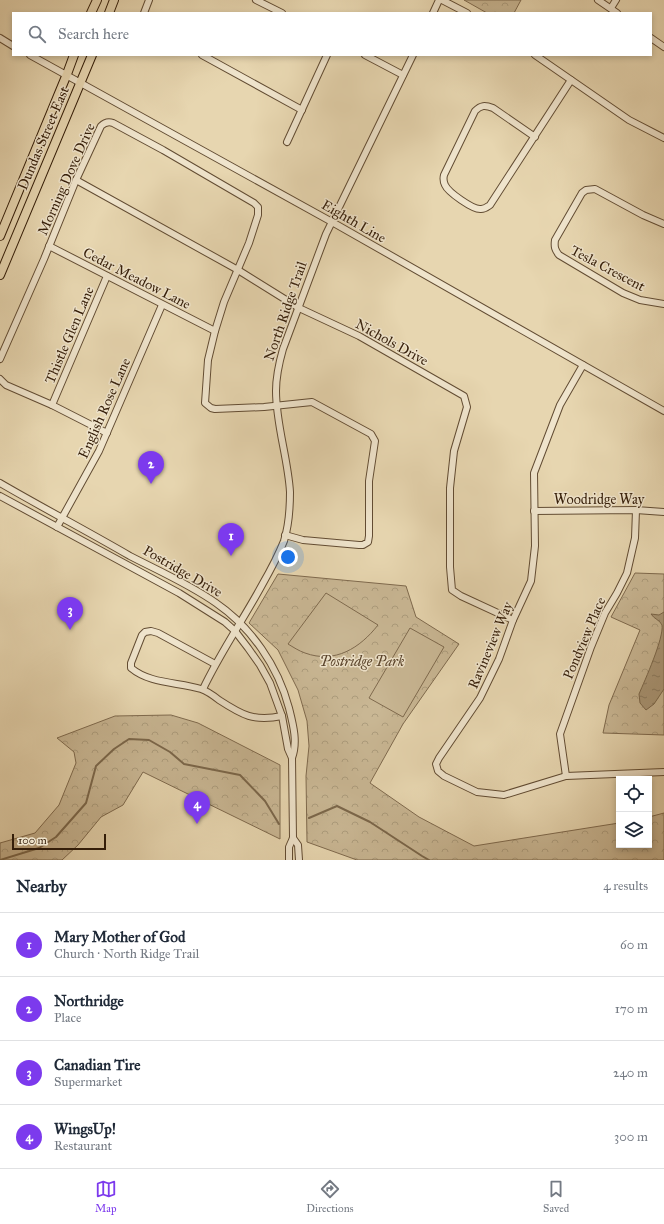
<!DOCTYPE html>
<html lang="en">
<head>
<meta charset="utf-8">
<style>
  body { margin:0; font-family:"IM FELL Great Primer",serif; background:#f2f2f3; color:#1f2937 }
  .controls { position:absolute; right:12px; bottom:12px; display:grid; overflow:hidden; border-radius:0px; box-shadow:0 2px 6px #0003 }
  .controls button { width:36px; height:36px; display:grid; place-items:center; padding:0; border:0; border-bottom:1px solid #e0e1e3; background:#fff; color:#1f2937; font:20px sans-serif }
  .scale { position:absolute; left:12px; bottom:10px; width:94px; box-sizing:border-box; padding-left:4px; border:2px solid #351e09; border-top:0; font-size:11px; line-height:14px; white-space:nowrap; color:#351e09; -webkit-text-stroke:3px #efe4cc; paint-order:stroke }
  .you { position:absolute; left:288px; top:557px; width:14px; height:14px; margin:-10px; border:3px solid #fff; border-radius:50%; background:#1a73e8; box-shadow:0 0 0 6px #1a73e833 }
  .badge { display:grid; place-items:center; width:26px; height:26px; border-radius:50%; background:#7c3aed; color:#fff; font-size:13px; font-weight:700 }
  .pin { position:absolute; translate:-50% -33px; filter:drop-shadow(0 1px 2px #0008) }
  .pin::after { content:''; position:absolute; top:21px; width:14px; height:12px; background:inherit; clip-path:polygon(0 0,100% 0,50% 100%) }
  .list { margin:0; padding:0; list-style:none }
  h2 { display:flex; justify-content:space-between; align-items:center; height:52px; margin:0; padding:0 16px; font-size:17px }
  h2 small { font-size:13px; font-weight:400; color:#747a83 }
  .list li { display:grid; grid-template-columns:26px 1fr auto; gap:12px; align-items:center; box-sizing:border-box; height:64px; padding:0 16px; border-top:1px solid #e0e1e3 }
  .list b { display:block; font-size:15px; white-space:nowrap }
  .list p { margin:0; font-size:13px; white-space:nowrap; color:#747a83 }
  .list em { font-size:13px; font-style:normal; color:#747a83 }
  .icon { flex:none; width:22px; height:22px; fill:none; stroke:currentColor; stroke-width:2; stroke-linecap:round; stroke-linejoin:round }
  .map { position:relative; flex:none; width:664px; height:860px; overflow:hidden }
  .search { position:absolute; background:#fff; box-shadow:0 2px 6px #0003; left:12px; right:12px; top:12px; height:44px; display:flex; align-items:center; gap:10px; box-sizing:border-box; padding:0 14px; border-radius:0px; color:#747a83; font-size:15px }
  .sheet { height:308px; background:#fff }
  nav { display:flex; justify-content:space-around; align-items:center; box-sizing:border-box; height:56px; border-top:1px solid #e0e1e3; background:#fff; font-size:11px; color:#747a83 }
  nav a { display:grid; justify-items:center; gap:2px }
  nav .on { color:#7c3aed }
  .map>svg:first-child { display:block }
</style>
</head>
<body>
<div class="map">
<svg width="664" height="860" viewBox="0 0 664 860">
  <defs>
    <pattern id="forest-crowns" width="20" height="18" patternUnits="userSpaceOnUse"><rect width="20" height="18" fill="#c9b794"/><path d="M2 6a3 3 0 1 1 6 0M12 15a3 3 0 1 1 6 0" fill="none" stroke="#ad9d7e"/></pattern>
    <pattern id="water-ripples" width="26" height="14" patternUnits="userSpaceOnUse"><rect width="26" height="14" fill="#aa9777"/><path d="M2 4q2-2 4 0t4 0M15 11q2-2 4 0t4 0" fill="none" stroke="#8b7b60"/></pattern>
  </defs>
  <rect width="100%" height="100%" fill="#e7d6b0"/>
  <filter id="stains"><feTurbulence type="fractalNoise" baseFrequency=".005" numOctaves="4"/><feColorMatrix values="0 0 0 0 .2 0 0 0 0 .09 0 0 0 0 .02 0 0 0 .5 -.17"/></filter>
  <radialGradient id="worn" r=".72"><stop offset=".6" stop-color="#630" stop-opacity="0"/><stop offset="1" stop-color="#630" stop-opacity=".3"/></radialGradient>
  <!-- forest -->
  <g fill="url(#forest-crowns)" stroke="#7f6a4e">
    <path d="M464,0H521L514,13H487Z"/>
    <path d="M635,573L664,574V735L603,733L609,705L640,630L611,617Z"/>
    <path d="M278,574L406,586L416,617L459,644L403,724L370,783L419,817L474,846L619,823V845H649V817L664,813V860H357L307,842L306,776L309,746L307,721L298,690L278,650L249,623Z"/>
    <path d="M171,715L198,723L280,765V839L143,772L123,805L101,817L78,845L62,860H0V843L35,833L59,805L76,763L74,752L57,738L115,716Z"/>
  </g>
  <!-- garden -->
  <g fill="#c9b794" stroke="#7f6a4e">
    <path d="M326,593L378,625C360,648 335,664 305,653C299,651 293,647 288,644Z"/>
    <path d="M410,628L444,647L403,717L369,698Z"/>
  </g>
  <!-- water -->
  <path fill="url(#water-ripples)" stroke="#7b674b" d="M664,612V689L654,704L646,710L640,703L639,694C645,680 664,638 662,625C660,620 654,619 651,614L659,615Z"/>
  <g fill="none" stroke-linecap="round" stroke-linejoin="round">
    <!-- stream -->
    <g stroke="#7b674b" stroke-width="2">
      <path d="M309,818L337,806L370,822L422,856L429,860"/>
      <path d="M0,860L39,848L56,837L86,803L96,766L114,749L129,739L149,740L170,752L184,764L240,775L265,801L279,824"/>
    </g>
    <!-- minor casing -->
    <g stroke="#624c33" stroke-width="8">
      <g id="minor">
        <path d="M256,0L282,13"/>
        <path d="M442,0L467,13"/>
        <path d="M598,0L617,13"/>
        <path d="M611,8L616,0"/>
        <path d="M144,13L149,0"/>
        <path d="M433,13L439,0"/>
        <path d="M0,38L13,46"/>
        <path d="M651,38L664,47"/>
        <path d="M30,55L332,222L664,411"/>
        <path d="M202,55L302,110"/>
        <path d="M365,55L403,75"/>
        <path d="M535,55L629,120L664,138"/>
        <path d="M535,137L493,108C485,105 481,105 475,111L444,175C443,179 443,181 445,185C448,192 473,210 481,209C485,209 487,207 490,205L571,80"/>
        <path d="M287,142L327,55"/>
        <path d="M76,180L238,270L299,308L359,336L464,396L467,407L454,451L450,488V567L452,590L461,596L513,620"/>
        <path d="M664,224L643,215L595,189L586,190L582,193L555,240C554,247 555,250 559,255L623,293L640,300L664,304"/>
        <path d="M49,246L215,331"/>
        <path d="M0,359L44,259L76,180L101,126C104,123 108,121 113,123L163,150L254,203L258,207V215L249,243L224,302L215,331L208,360L205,403L211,408L215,409L264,407L312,402L371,434L375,441L369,481V536L368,542L363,545H359L303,540L285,535"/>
        <path d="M583,365L560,405L534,473L535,546L531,581L513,620L499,659L480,698L439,758L436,764L438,771L444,776L477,792L504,795L566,776L664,772"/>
        <path d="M0,379L6,385L52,405L107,433"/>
        <path d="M52,405L107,276"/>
        <path d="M0,483C43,508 87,531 130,556C159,571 189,584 216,603C251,627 278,666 289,708C293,724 298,742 292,758"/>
        <path d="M0,496L179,593L225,622L235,631L248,648L260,665L270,683L282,716L288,749L292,758L293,838L289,847V860"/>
        <path d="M534,511L636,510L664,512"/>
        <path d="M57,527L99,451L162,305"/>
        <path d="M215,664L158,633L151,631L145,632L142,635L131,663V668C150,684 178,682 201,689C207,691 214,696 219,700C242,715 254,722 282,716"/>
        <path d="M203,689C220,653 243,620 262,585C270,571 278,556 284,541C289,525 290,508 290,492C288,458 276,425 276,391C276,377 279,363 283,349L326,234L413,55"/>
        <path d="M566,776L560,734L591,647L605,613L617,593L627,573L635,538L636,510"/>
        <path d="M293,838L298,845L299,860"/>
      </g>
    </g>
    <!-- major casing -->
    <g stroke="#351e09" stroke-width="10">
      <g id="major">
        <path d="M91,13L97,0"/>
        <path d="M109,13L114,0"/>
        <path d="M0,236L67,74L74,55"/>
        <path d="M0,275L92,55"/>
      </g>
    </g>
    <!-- minor -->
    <use href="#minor" stroke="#efe4cc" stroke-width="6"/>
    <!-- major -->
    <use href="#major" stroke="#e7d6b0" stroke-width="8"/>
  </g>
  <g text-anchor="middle" stroke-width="3" stroke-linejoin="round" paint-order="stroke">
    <!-- street labels -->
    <g font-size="14" fill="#351e09" stroke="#efe4cc">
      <text transform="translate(43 138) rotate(-67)" y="5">Dundas Street East</text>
      <text transform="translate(66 179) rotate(-66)" y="5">Morning Dove Drive</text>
      <text transform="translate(354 221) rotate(30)" y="5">Eighth Line</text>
      <text transform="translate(608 268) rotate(28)" y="5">Tesla Crescent</text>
      <text transform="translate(137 278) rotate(27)" y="5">Cedar Meadow Lane</text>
      <text transform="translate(285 311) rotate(-71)" y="5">North Ridge Trail</text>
      <text transform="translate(69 335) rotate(-67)" y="5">Thistle Glen Lane</text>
      <text transform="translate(392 342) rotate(29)" y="5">Nichols Drive</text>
      <text transform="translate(104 408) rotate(-66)" y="5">English Rose Lane</text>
      <text x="599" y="504">Woodridge Way</text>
      <text transform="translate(183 571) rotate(30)" y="5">Postridge Drive</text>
      <text transform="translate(584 638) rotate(-67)" y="5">Pondview Place</text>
      <text transform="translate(490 645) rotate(-67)" y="5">Ravineview Way</text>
    </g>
    <!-- park labels -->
    <g font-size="14" font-style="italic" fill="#5a442c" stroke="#efe4cc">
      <text x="362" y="666">Postridge Park</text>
    </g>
  </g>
  <rect width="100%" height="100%" filter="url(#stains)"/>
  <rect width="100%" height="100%" fill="url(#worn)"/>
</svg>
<div class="controls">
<button><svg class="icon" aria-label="locate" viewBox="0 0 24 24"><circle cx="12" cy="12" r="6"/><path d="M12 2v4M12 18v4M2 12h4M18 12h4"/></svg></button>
<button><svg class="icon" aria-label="layers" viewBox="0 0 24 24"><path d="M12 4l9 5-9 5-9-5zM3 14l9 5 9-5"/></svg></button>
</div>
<div class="scale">100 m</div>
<div class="you"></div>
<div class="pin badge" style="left:231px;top:556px">1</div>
<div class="pin badge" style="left:151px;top:484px">2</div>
<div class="pin badge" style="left:70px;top:630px">3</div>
<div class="pin badge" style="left:197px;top:824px">4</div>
<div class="search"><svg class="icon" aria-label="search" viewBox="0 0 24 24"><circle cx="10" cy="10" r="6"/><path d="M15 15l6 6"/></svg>Search here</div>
</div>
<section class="sheet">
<h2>Nearby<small>4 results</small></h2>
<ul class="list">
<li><span class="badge">1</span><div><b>Mary Mother of God</b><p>Church · North Ridge Trail</p></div><em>60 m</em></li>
<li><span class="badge">2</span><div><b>Northridge</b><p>Place</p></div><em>170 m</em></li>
<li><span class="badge">3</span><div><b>Canadian Tire</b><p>Supermarket</p></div><em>240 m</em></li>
<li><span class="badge">4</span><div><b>WingsUp!</b><p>Restaurant</p></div><em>300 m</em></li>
</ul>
</section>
<nav>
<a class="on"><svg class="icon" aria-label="map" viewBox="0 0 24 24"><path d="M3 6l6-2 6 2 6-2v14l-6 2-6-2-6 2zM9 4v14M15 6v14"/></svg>Map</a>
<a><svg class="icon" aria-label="directions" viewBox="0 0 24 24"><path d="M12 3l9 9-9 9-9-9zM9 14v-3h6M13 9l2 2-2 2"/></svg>Directions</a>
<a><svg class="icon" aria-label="saved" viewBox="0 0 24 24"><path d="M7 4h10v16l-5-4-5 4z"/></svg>Saved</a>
</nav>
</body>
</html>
